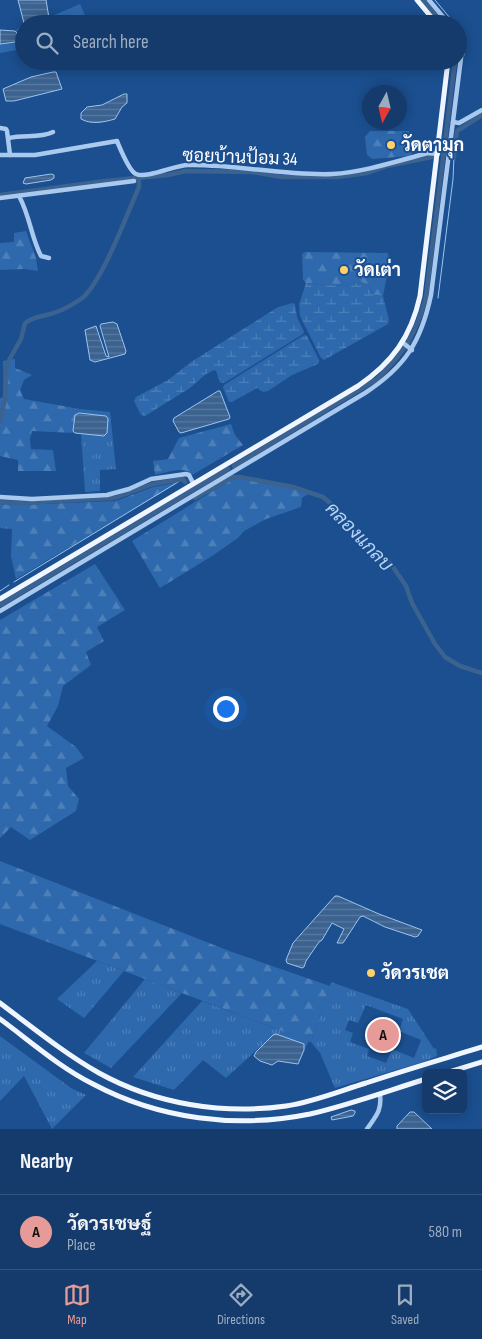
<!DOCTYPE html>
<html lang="en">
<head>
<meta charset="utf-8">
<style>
  body { margin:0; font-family:"Sofia Sans Condensed",Sarabun,sans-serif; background:#214673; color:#f1f3f6 }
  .controls { position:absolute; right:15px; bottom:15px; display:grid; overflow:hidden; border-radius:8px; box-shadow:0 2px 12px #0003 }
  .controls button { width:45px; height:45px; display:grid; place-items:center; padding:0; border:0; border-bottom:1px solid #33557e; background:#143b6b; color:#f1f3f6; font:25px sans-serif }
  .compass { position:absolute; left:362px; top:85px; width:45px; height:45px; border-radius:50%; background:#143b6b; box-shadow:0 2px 12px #0003; rotate:188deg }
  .you { position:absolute; left:225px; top:708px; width:18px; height:18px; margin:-12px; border:4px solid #fff; border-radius:50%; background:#1a73e8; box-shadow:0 0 0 8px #1a73e833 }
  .badge { display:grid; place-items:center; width:32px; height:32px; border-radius:50%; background:#e69b98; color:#111; font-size:16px; font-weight:700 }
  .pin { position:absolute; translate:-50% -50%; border:2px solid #fff; box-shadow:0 1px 5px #0006 }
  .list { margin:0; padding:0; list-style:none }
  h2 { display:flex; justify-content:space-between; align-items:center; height:65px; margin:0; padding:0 20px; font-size:21px }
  h2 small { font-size:16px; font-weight:400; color:#9dadc1 }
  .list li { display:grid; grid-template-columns:32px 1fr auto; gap:15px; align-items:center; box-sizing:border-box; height:75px; padding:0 20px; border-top:1px solid #33557e }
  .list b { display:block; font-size:19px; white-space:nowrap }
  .list p { margin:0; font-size:16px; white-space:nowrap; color:#9dadc1 }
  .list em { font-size:16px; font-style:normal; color:#9dadc1 }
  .icon { flex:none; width:28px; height:28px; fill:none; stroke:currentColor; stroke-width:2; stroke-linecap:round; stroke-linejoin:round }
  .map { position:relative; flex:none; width:482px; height:1129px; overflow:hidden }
  .search { position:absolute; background:#143b6b; box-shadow:0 2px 12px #0003; left:15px; right:15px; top:15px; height:55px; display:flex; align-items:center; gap:12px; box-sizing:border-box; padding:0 18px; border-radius:28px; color:#9dadc1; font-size:19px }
  .sheet { height:140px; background:#143b6b }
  nav { display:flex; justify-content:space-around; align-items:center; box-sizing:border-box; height:70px; border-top:1px solid #33557e; background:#143b6b; font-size:14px; color:#9dadc1 }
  nav a { display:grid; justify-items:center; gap:2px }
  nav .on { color:#e69b98 }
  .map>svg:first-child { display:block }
</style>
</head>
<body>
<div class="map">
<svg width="482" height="1129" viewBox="0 0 482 1129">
  <defs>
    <pattern id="grass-tufts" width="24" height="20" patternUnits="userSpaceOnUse" patternTransform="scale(1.25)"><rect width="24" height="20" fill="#2e69ad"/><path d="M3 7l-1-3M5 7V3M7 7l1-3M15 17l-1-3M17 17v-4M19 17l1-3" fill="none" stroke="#4d80b9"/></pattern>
    <pattern id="forest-firs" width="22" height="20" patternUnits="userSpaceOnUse" patternTransform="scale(1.25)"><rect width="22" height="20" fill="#2e69ad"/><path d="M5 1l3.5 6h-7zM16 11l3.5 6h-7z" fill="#4d80b9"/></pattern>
    <pattern id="wetland-marsh" width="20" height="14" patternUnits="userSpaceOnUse" patternTransform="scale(1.25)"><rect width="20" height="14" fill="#2e69ad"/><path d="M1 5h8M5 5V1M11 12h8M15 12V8" fill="none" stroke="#4d80b9"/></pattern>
    <pattern id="water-rules" width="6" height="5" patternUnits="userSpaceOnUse" patternTransform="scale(1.25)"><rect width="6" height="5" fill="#3c6290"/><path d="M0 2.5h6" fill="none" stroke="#597aa1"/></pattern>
  </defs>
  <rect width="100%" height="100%" fill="#1b4f8f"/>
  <!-- grass -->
  <g fill="url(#grass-tufts)" fill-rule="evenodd">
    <path d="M80,409L110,412L116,469L100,470V491L85,492L81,434L104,436L106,416L79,413Z"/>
    <path d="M97,961L124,971L84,1018L57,999Z"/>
    <path d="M145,979L182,993L111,1068L84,1053Z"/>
    <path d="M331,982L408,1009L434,1049L436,1048L437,1056L423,1062L335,1088L320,1053L311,1042ZM366,1005L403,1019L399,1031L421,1040L414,1058L392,1049L386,1063L367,1056L369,1049L350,1042L353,1033L345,1030L349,1020L358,1023Z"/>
    <path d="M202,1001L309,1041L304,1050V1044L273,1035L226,1078L203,1060L174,1090L133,1077Z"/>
    <path d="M0,1036L71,1088L86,1095L52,1129L24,1076L0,1101Z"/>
  </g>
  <!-- forest -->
  <g fill="url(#forest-firs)">
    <path d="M80,4L89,24H33L49,18V15L52,16Z"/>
    <path d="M24,23V54L22,49L0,53V44L15,42L17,33L15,31Z"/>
    <path d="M370,131H409L412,137V154L409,156L372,159L367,155L365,137Z"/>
    <path d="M26,231L36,258L38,271L24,269L0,270V243L14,242V233Z"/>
    <path d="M305,252L388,253L389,265L383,296L374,295L368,285L361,282L345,286L306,283L303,280L302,254Z"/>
    <path d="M15,359V368L32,375L24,380L20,390L24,399L80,409L79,413L75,415L73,431L75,433L32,431L30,439L31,449L53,450L56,471H18V460L0,456V398L4,397L3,361Z"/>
    <path d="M231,424L235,435L243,445L192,475C185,465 166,473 155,475L153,461L168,459L179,438Z"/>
    <path d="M237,476L292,487L306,492L307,495L302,498L301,507L266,519L244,531L238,538L212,556L160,588L132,541Z"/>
    <path d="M176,483V484L16,579L11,556L12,529L0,528V504L20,505L116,501L153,487Z"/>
    <path d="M95,564L125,610L97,627L104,641L86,652L91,665L63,686L58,706L47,726L76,747L84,758L66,768L68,786L79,799L76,811L30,840L11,827L0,838V620Z"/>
    <path d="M0,861L232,952L330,986L311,1042L0,924Z"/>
  </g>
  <!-- wetland -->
  <g fill="url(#wetland-marsh)">
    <path d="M361,282L368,285L374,295L383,296L389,320L388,324L324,360L321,358L300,316L299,304L306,283L345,286Z"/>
    <path d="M293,303L295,304L297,317L304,332L303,334L224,383L220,382L216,371L214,370L206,374L190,388L145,416L141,415L134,401L136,397L168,380L191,362L278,307Z"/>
    <path d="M304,335L307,336L319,360L318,364L292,375L268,391L263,392L257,388L232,402H229L223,388L224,385Z"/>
  </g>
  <!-- water -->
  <g fill="url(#water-rules)" stroke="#9cc4f0">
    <path d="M18,0H46L49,18L33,24L24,23Z"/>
    <path d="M0,30L15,31L17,33L18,39L15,42L0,44Z"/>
    <path d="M53,72H56L62,89L14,101H6L3,89L31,77Z"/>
    <path d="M124,94H127V103L122,107L115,119C104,122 92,125 81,119V113L87,107L102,105Z"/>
    <path d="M51,174L54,175V178L51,180L26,184L23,183L25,178Z"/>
    <path d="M113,322L117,324L126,351L125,354L95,362L90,360L85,330L96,326L106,356L109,357L100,326L101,324Z"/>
    <path d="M218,391H220L230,417L229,419L181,433L179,432L173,421L174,418Z"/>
    <path d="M79,413L106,416L108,419L107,433L104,436L75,433L73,431L75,415Z"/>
    <path d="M335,896H338L379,914L422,930L418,936L415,937L385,927L363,916L360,917L343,943H337L344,929L332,923L322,940L319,942L306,961L304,967L302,968L287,963L286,960L293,943Z"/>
    <path d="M276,1034L304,1044V1050L298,1064L278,1061L272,1065L260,1061L254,1056L256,1052L273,1035Z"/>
    <path d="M351,1110L355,1111V1113L353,1116L332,1120L331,1117Z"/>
    <path d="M410,1112H414L432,1129H397V1126Z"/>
  </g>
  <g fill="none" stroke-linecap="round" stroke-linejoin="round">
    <!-- stream -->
    <g stroke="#9cc4f0" stroke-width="1">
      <path d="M435,0L455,24"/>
      <path d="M458,30L464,46V55"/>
      <path d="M438,298L453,179L454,157"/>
      <path d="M14,582L183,479"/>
      <path d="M0,591L9,585"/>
    </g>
    <!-- canal -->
    <g stroke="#3c6290" stroke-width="4.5">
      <path d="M423,0L443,24"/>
      <path d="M452,157H454L457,131L482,115"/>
      <path d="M0,195L105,181L168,175L186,171L252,172L282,177H338L367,173L387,166L432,157"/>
      <path d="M0,421L5,399L6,371L8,362L21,339L25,323C33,317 40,317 50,314C60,312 72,305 81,299C102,283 127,214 139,187V177"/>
      <path d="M234,466L377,379C405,352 416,334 426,297L455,61"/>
      <path d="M194,497L195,498L233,477H240L293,487L323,497L329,502L341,517L373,549L391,564L406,586L412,603L435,644L445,657L460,666L482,673"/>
      <path d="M0,502L19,503L115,498L153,484L183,479L185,482"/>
      <path d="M0,605L228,469"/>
    </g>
    <!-- minor -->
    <g stroke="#a9c9ee" stroke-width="4.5">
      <path d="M429,0L449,24"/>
      <path d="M453,122L459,123L482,110"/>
      <path d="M0,128L6,129L7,131L10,155"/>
      <path d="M9,138C24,134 39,139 53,132"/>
      <path d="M0,155H35L117,141C120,148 129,171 136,174C147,179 175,165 188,165C236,164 284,176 332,174C365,172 397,161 428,153L438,154"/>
      <path d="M19,196C30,216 31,237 41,256L49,258"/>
      <path d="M0,198L134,181"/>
      <path d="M402,342L412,350"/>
      <path d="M0,497L32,499L107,495L129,489L151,479L186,474L189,475L193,483"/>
      <path d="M0,611L365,393C405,367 421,342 431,295L461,58V47L458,37"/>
      <path d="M367,1129C376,1116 382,1111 380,1094"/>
    </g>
    <!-- major -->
    <g stroke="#f0f6ff" stroke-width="5">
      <path d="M417,0L437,24"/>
      <path d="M0,599L358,386C392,363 411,337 420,296L448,61"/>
      <path d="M0,1003C32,1027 64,1053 99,1073C155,1104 223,1115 286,1106C313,1102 340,1091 366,1083C405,1070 443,1059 482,1047"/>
      <path d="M0,1019C30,1041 59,1067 93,1084C159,1119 236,1129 310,1114C349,1105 387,1091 426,1079"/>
      <path d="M446,1073L482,1062"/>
    </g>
  </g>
  <!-- markers -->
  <g fill="#ffd166" stroke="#1b4f8f" stroke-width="2">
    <circle cx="391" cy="145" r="5"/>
    <circle cx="344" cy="270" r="5"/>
    <circle cx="371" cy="973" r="5"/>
  </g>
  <g text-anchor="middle" stroke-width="4" stroke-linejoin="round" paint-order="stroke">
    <!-- poi labels -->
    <g font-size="18" font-weight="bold" fill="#fff" stroke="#1b4f8f" text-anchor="start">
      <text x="401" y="151">วัดตามุก</text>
      <text x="354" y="276">วัดเต่า</text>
      <text x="381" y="979">วัดวรเชต</text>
    </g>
    <!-- street labels -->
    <g font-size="18" fill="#fff" stroke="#1b4f8f">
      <text transform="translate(240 157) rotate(2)" y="6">ซอยบ้านป้อม 34</text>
    </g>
    <!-- water labels -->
    <g font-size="19" font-style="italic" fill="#b5d3f5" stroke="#1b4f8f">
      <text transform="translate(360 536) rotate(46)" y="7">คลองแกลบ</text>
    </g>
  </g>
</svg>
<div class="controls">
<button><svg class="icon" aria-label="layers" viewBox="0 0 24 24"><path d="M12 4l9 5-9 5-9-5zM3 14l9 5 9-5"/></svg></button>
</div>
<svg class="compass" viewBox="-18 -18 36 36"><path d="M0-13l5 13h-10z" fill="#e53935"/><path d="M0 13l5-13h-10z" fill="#9dadc1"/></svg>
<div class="you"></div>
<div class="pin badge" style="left:383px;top:1035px">A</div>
<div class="search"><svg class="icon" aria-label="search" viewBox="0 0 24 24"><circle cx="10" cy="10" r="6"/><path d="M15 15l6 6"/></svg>Search here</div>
</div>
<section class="sheet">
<h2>Nearby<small></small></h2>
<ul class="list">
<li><span class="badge">A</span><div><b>วัดวรเชษฐ์</b><p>Place</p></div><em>580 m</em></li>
</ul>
</section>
<nav>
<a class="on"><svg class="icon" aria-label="map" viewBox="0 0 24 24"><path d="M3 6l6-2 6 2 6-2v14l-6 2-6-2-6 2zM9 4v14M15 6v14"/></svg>Map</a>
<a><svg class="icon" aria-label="directions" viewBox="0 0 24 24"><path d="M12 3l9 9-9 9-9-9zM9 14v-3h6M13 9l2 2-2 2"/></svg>Directions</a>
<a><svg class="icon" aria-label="saved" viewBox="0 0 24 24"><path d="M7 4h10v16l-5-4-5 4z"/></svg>Saved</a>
</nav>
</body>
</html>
